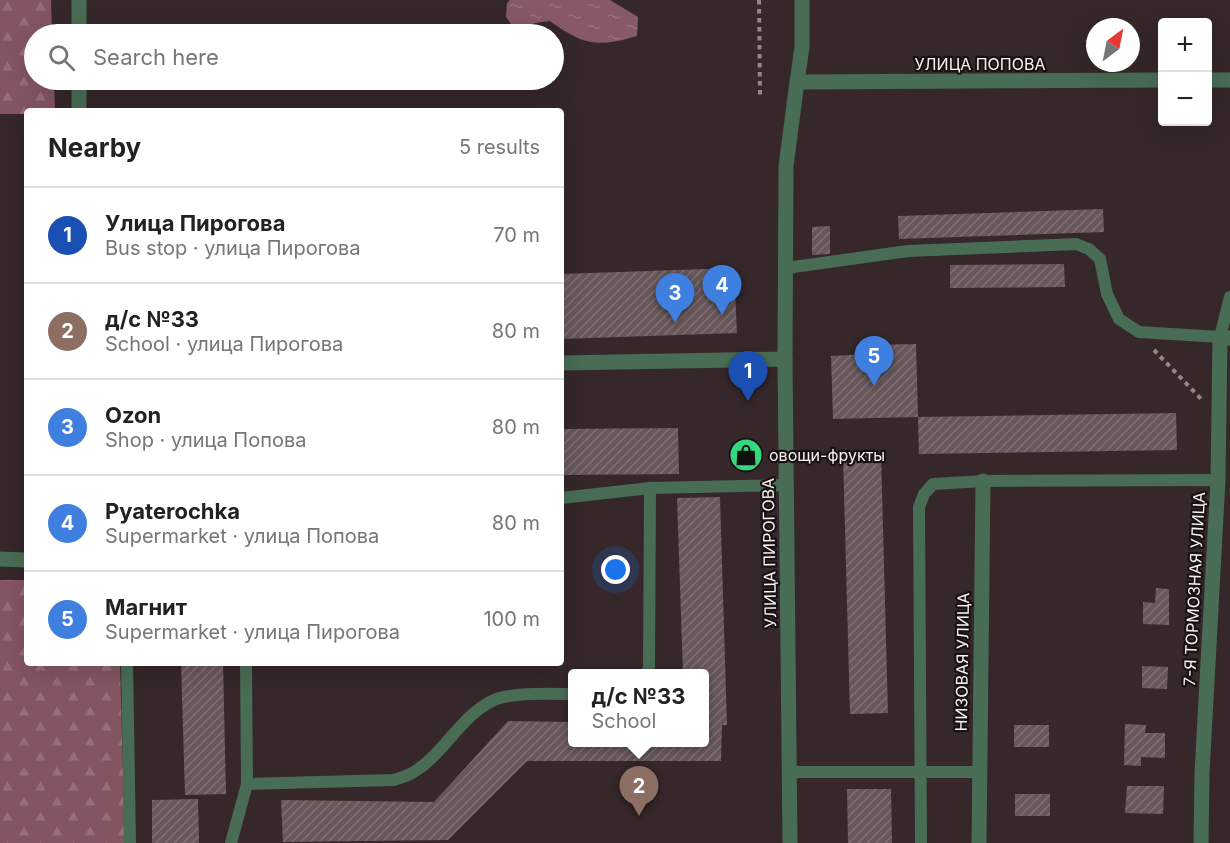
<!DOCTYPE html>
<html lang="en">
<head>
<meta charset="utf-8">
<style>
  body { margin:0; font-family:Inter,sans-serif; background:#f6f6f6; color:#222 }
  .controls { position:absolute; right:18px; top:18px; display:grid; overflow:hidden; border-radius:6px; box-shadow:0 6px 24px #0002 }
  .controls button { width:54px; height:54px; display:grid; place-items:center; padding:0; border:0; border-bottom:2px solid #e0e0e0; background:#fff; color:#222; font:30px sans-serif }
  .compass { position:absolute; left:1086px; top:18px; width:54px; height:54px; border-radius:50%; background:#fff; box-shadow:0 6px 24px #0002; rotate:32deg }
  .you { position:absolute; left:616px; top:570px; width:21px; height:21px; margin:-15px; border:4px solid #fff; border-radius:50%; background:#1a73e8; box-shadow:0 0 0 9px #1a73e833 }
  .badge { display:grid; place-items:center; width:39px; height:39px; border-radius:50%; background:#2a744d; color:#fff; font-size:20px; font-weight:700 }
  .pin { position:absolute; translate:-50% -50px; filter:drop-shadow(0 2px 3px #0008) }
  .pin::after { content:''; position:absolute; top:32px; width:21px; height:18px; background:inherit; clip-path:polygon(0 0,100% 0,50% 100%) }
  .popup { position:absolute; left:568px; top:669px; width:141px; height:78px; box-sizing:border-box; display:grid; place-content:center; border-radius:6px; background:#fff; filter:drop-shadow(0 2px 4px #0005); font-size:20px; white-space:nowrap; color:#767676 }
  .popup b { font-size:22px; color:#222 }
  .popup::after { content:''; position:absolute; left:50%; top:100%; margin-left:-12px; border:12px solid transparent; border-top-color:#fff }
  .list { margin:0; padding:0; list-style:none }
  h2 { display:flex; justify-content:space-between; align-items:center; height:78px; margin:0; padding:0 24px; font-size:26px }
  h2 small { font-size:20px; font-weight:400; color:#767676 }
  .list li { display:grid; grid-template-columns:39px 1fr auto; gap:18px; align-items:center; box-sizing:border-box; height:96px; padding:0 24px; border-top:2px solid #e0e0e0 }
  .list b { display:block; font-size:22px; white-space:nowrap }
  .list p { margin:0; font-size:20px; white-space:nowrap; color:#767676 }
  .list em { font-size:20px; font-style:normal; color:#767676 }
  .icon { flex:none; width:33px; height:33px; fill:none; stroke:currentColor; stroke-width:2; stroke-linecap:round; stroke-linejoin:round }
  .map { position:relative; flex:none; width:1230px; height:843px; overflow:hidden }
  .search { position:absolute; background:#fff; box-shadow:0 6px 24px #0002; left:24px; top:24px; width:540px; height:66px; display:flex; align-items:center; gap:15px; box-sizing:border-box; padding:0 21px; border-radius:33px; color:#767676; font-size:22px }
  .panel { position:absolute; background:#fff; box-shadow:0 6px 24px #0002; left:24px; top:108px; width:540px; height:558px; border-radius:6px }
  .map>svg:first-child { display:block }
</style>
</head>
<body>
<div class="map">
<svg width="1230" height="843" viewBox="0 0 1230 843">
  <defs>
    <pattern id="forest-firs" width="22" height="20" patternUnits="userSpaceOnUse" patternTransform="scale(1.5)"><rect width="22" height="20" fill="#835562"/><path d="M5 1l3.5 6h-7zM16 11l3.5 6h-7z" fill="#956e79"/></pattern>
    <pattern id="water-ripples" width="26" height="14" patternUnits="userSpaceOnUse" patternTransform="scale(1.5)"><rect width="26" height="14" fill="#865965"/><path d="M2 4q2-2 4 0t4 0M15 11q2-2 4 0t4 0" fill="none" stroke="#98717c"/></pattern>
    <pattern id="building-hatch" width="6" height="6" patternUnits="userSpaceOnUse" patternTransform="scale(1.5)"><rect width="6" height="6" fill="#67575b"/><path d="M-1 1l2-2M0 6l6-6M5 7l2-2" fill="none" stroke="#7e7073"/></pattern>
  </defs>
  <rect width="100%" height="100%" fill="#35272a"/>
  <!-- forest -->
  <g fill="url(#forest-firs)">
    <path d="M0,0H51L52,34H34V80H54L55,111H27V114H0Z"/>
    <path d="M0,580H27V663H120L125,843H0Z"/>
  </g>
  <!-- water -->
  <path fill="url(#water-ripples)" d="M510,0H610L638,17L637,36C597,48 583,45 550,21L535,23L516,31L506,17L507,3Z"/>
  <!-- building -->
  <g fill="url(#building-hatch)">
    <path d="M1103,209L1104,232L899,239L898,216Z"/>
    <path d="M830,226V254L812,255V227Z"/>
    <path d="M1064,264L1065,287L950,288V265Z"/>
    <path d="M734,268L737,333L561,339V274Z"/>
    <path d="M916,344L918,417L833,419L831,356L871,354L870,345Z"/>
    <path d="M1176,413L1177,450L919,454L918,417Z"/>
    <path d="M678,428L679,474L561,475V429Z"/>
    <path d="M754,445L755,464L739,465L737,446Z"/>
    <path d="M881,454L888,713L850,714L843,455Z"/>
    <path d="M720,497L727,725H722L721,761H527L448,840L283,842L281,800L434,802L508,721L573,722V742H705V674H683L677,498Z"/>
    <path d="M1156,588L1169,589V625L1143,624V602L1155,603Z"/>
    <path d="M181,663H223L226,794L185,795Z"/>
    <path d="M1142,666L1168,667L1167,689L1142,688Z"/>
    <path d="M1125,724L1146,725L1145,733H1165V758L1141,757V766L1124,765Z"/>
    <rect x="1014" y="725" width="35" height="22"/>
    <path d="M1127,786H1164L1163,814L1125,813Z"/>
    <path d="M847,789H891L892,843H848Z"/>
    <rect x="1015" y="794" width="35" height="22"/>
    <path d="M198,799L199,843H152V800Z"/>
  </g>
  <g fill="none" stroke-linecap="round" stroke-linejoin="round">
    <!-- path -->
    <g stroke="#938789" stroke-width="4" stroke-dasharray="4.5 4.5" stroke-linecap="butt">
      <path d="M759,0L760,95"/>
      <path d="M1154,350L1201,399"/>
    </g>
    <!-- service -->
    <g stroke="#496c54" stroke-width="12">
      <path d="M786,268L908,251L1076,244L1089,249L1100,259L1107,294L1119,319L1139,332L1220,337L1230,297"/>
      <path d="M561,498L650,488L787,485"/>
      <path d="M127,663L130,843"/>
      <path d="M647,674L649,667L650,488"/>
      <path d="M790,772H978"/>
      <path d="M247,784L393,780C400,778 408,776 414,772C445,753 461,715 494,700C513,692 552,694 573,694"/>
      <path d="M231,843L247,784L246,663"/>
      <path d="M921,843L919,507L924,494L933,484L983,481L1218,480"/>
    </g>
    <!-- minor -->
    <g stroke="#496c54" stroke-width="15">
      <path d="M79,34V0"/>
      <path d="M797,82L802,47V0"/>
      <path d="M79,111V80"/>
      <path d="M561,363L785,359"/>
      <path d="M0,559L27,560"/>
      <path d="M979,843L983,481"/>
      <path d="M1201,843L1202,773L1218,480L1220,337L1230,338"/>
    </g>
    <!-- tertiary -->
    <g stroke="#496c54" stroke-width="15">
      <path d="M1208,80H1230"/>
      <path d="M790,843L785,359L786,166L797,82L1162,80"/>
    </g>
  </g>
  <!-- icons -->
  <defs>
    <g id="shop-disc" transform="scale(1.725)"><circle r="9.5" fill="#34d881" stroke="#181213"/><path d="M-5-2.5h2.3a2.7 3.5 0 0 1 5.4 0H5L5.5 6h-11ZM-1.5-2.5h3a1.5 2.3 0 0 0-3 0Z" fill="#111"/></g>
  </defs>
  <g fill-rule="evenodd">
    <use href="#shop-disc" x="746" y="455"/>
  </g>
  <g text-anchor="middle" stroke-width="4.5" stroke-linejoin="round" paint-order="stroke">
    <!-- street labels -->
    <g font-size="16" fill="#fbf1f3" stroke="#181213">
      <text x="980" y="70">УЛИЦА ПОПОВА</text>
      <text transform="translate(769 553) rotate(-91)" y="6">УЛИЦА ПИРОГОВА</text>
      <text transform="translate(1194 589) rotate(-87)" y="6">7-Я ТОРМОЗНАЯ УЛИЦА</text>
      <text transform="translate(962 662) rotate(-89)" y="6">НИЗОВАЯ УЛИЦА</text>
    </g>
    <!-- poi labels -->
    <g font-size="16" fill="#fbf1f3" stroke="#181213" text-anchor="start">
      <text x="769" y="461">овощи-фрукты</text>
    </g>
  </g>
</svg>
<div class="controls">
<button>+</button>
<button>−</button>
</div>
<svg class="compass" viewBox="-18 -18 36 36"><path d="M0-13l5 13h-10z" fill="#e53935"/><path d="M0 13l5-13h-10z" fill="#767676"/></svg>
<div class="you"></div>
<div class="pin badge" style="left:748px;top:401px;background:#1a4fb4">1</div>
<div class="pin badge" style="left:639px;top:816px;background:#8d6e63">2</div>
<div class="popup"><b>д/с №33</b>School</div>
<div class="pin badge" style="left:675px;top:323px;background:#3f7fe0">3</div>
<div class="pin badge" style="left:722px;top:315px;background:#3f7fe0">4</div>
<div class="pin badge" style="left:874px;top:386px;background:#3f7fe0">5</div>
<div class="search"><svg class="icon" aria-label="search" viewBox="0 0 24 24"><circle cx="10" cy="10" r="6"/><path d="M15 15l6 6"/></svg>Search here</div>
<section class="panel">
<h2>Nearby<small>5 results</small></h2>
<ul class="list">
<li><span class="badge" style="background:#1a4fb4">1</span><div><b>Улица Пирогова</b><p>Bus stop · улица Пирогова</p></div><em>70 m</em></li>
<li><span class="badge" style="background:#8d6e63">2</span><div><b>д/с №33</b><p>School · улица Пирогова</p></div><em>80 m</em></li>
<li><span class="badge" style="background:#3f7fe0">3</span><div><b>Ozon</b><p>Shop · улица Попова</p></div><em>80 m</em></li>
<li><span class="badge" style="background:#3f7fe0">4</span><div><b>Pyaterochka</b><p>Supermarket · улица Попова</p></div><em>80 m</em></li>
<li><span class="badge" style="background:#3f7fe0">5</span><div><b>Магнит</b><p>Supermarket · улица Пирогова</p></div><em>100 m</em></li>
</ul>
</section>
</div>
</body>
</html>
